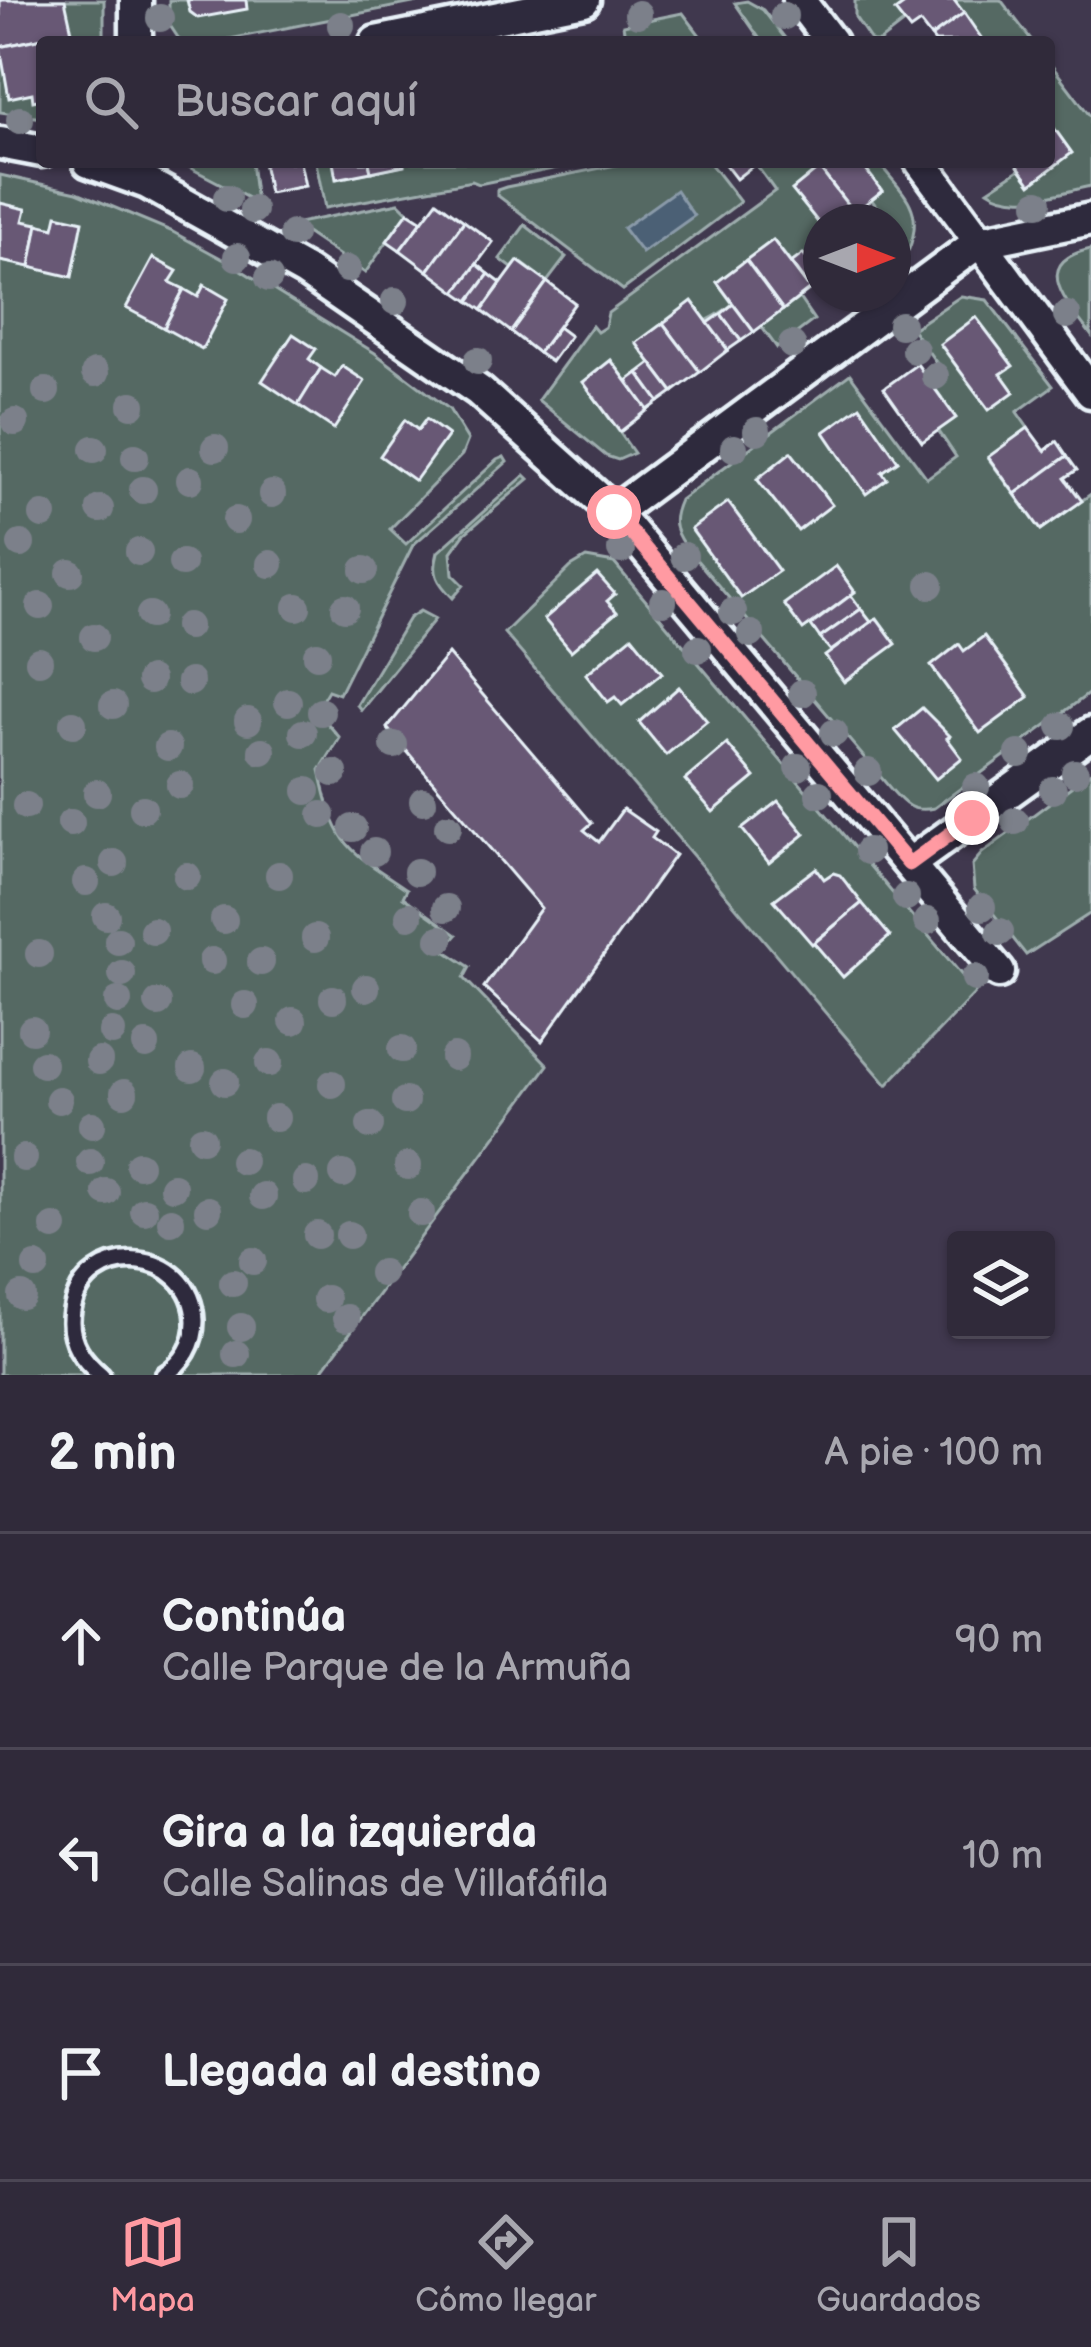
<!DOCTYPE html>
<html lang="es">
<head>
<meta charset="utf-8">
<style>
  body { margin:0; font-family:"Balsamiq Sans",sans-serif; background:#3c3645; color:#f1f3f6 }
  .controls { position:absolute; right:36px; bottom:36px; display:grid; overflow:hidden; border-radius:12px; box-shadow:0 3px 9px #0004 }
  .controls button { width:108px; height:108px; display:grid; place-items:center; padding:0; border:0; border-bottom:3px solid #4b4654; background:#302a3a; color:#f1f3f6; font:60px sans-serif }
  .compass { position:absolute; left:803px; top:204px; width:108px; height:108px; border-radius:50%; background:#302a3a; box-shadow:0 3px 9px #0004; rotate:90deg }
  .stop { position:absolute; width:36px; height:36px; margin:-27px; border:9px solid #ff9aa2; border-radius:50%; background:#fff }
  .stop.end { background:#ff9aa2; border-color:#fff; box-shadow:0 3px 12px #0008 }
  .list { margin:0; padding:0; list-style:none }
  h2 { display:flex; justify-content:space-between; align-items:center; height:156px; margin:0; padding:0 48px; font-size:51px }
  h2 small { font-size:39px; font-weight:400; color:#a8a7af }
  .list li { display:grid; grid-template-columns:78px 1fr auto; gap:36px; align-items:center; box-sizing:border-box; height:216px; padding:0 48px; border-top:3px solid #4b4654 }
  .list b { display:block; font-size:45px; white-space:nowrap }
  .list p { margin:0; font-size:39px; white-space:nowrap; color:#a8a7af }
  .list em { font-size:39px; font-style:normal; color:#a8a7af }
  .icon { flex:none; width:66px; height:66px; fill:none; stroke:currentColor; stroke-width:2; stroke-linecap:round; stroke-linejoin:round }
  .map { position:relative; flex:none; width:1091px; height:1375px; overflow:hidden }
  .search { position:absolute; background:#302a3a; box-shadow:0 3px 9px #0004; left:36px; right:36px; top:36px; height:132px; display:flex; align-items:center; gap:30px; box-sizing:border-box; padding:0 42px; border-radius:12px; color:#a8a7af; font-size:45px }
  .sheet { height:804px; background:#302a3a }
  nav { display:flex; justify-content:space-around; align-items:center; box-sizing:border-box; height:168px; border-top:3px solid #4b4654; background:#302a3a; font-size:33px; color:#a8a7af }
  nav a { display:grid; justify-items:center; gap:6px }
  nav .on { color:#ff9aa2 }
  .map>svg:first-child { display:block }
</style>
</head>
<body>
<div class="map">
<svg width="1091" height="1375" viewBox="0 0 1091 1375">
  <rect width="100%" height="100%" fill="#40384e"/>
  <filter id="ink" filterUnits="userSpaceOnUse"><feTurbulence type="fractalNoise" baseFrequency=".00833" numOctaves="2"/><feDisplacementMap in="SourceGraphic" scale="24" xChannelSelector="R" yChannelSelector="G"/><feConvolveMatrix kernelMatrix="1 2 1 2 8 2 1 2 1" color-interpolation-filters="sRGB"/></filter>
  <g filter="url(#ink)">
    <!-- green -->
    <g fill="#546963" stroke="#9eadae" stroke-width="3">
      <path d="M0,0H104V42H42V118L0,112Z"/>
      <path d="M169,0H428L214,42H181L169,24Z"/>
      <path d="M855,0H910L896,10L905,22L879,42H872L855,17Z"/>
      <path d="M954,0H1001L1033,42H984Z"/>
      <path d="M747,1L763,10L788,42H762L735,3Z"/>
      <path d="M683,13L705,42H626L623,25Z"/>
      <path d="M1049,62L1091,117V186C1060,192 1016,210 988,190L1020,169L1031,183L1071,153L1049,121Z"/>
      <path d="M179,162H251L256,202Z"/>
      <path d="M316,162H333L337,179L403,165L404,162H587L479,184L472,181L325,208Z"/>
      <path d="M631,162H709L740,202L623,290L497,195V190L506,187Z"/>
      <path d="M754,162H827L793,190L821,226V278L804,255L791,263L773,240L717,282L733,304C703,328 674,333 637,343L651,363L627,381L611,361L584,382L634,453L618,460L606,456L538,400L592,326L597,332L605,327L608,313L775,191Z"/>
      <path d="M860,162H878C903,194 925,207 909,249L893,228V222H888L871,199L882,190Z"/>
      <path d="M0,175L77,192L171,231L228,262L375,353L449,409L468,440L462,455L390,529L406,544L497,460L504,457L507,462L413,545L339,694L328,690L316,710L340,738L320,770C336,846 344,847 407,889L403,897L457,935L444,950L470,967L464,978L548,1065L319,1375H0Z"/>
      <path d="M399,203L408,212L365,273L293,224Z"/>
      <path d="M525,225L566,257L547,282L519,261L512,268L500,259Z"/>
      <path d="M1091,249V335C1068,304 1028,262 1091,249Z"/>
      <path d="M961,296L987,300L1053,386L1017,412L1028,428L988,458L1041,530L1091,494V692L934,808C911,813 904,804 890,788L684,545C672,528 672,518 680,500L850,374L927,478L956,457L938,430L955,417L934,387L946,376L912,329Z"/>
      <path d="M799,298L814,320L777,348L761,326Z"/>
      <path d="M525,475L529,479L464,534L451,552L453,574L464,585L453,598C437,582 432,574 438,552Z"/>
      <path d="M586,558L614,563L976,992L887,1085C758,935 633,782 504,633L571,567Z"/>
      <path d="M420,611L435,619L361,710L357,705L409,618Z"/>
      <path d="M1091,772V913L1026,955L974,889L972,865L982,853Z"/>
    </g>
    <!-- water -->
    <path fill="#4b6075" stroke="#8a9aa9" stroke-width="3" d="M676,190L694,216L642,253L623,228Z"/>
    <!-- building -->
    <g fill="#675974" stroke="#e8f1f8" stroke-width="3">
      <path d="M0,0H65L72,32L0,47Z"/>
      <path d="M187,0H246L247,9L198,18L190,12Z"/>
      <path d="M910,0H954L964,13L931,37L920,23L910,30L895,11Z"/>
      <path d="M964,13L984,42H935L931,37Z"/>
      <path d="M72,32L74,42H42V99L33,101L32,93L9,98L0,47Z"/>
      <path d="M1049,121L1072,153L1031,184L1015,162H1049Z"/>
      <path d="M263,162H300L305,186L269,193Z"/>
      <path d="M333,162H369L371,172L336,179Z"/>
      <path d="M369,162H404V165L371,172Z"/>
      <path d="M723,162H754L755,164L736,179Z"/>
      <path d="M827,162H860L882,191L854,213L819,168Z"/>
      <path d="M819,168L854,213L842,222H821V226L792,190Z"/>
      <path d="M437,201L464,221L428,271L400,250Z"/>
      <path d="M0,203L26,209L23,221L38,224L30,267L0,261Z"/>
      <path d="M408,212L422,221L400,250L387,241Z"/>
      <path d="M57,215L83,221L72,277L30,267L38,224L54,228Z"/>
      <path d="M464,221L493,242L456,292L428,271Z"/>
      <path d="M773,240L810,289L783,310L746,260Z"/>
      <path d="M803,254L821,278L810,289L791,263Z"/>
      <path d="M153,258L177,271L170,282L184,289L164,328L126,308Z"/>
      <path d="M746,260L783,310L754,332L717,282Z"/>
      <path d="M518,261L547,282L511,332L482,310Z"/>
      <path d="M477,264L489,274L469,301L456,292Z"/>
      <path d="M489,274L501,283L482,310L469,301Z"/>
      <path d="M547,282L575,303L538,353L511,332Z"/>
      <path d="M204,285L228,299L202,349L164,328L184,289L198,297Z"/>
      <path d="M692,301L728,350L700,372L663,323Z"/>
      <path d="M733,304L754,332L741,341L721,314Z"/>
      <path d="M721,314L741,341L728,350L708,323Z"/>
      <path d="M976,317L1013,366L1001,374L1014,392L989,410L940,344Z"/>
      <path d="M663,323L700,372L673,392L636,343Z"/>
      <path d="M558,327L570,336L551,362L538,353Z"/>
      <path d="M293,334L316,349L309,359L321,368L298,405L262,381Z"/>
      <path d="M611,360L648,410L620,432L583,382Z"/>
      <path d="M651,363L673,392L659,402L638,373Z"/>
      <path d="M917,364L956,418L922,442L884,388Z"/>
      <path d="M342,366L365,381L334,429L298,405L321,368L335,377Z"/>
      <path d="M638,373L659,402L648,410L627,381Z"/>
      <path d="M860,406L898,461L882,472L887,479L866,494L824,432Z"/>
      <path d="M426,419L448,435L415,481L380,456L405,420L418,430Z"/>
      <path d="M1028,428L1045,451L1057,441L1067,456L1015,494L988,457Z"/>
      <path d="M791,452L832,505L798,531L757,479Z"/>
      <path d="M1067,456L1077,470L1065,478L1082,501L1041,530L1015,494Z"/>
      <path d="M728,502L779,571L741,598L691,529Z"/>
      <path d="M836,566L855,592L803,630L784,604Z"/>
      <path d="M597,574L615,594L607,601L617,612L571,651L544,619Z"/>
      <path d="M851,595L861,609L820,638L811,625Z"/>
      <path d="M861,609L871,622L831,651L820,638Z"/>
      <path d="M877,618L896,644L844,682L825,656Z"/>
      <path d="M632,636L662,673L622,705L615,697L608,702L586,674Z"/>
      <path d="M984,636L1029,697L980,733L931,666L959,644L964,651Z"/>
      <path d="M448,654L592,823L584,830L599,842L623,809L656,832L652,838L675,855L542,1041L484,987L541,908L387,728Z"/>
      <path d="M679,687L707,721L666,755L639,722Z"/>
      <path d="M922,708L950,736L947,738L962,758L936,779L895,730Z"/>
      <path d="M727,744L755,777L713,812L685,780Z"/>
      <path d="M778,801L805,834L769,863L742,829Z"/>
      <path d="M816,868L824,879L833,873L840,875L862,903L812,944L774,900Z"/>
      <path d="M862,903L890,936L843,977L814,943Z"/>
    </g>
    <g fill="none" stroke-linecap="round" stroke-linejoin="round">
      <!-- lane casing -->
      <g stroke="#e8f1f8" stroke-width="24">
        <path id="lane" d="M101,1375C81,1359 67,1338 72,1311C84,1238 193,1247 195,1321C195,1344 183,1363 164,1375"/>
      </g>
      <!-- street casing -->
      <g stroke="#e8f1f8" stroke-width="39">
        <g id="street">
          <path d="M136,0V42"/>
          <path d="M799,0L831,42"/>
          <path d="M376,42L584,0"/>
          <path d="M0,143L42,151"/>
          <path d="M89,162L147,183L305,271L479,391L614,512L999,972"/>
          <path d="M921,162L1091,392"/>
          <path d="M614,512L979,242L1091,219"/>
          <path d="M909,864L1091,733"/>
        </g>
      </g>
      <!-- lane -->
      <use href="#lane" stroke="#2f2a3d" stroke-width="15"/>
      <!-- street -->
      <use href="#street" stroke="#2f2a3d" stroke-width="30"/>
    </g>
    <!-- trees -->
    <g fill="#7c808a">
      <circle cx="638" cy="14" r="14"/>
      <circle cx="784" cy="16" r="14"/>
      <circle cx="160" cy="18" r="14"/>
      <circle cx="341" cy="25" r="14"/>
      <circle cx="20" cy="120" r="14"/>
      <circle cx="227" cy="198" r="14"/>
      <circle cx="1038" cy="203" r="14"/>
      <circle cx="253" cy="210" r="14"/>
      <circle cx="293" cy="234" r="14"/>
      <circle cx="237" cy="257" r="14"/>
      <circle cx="347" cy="269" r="14"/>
      <circle cx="269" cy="278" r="14"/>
      <circle cx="395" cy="301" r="14"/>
      <circle cx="1067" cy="315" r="14"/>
      <circle cx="901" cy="325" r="14"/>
      <circle cx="792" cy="345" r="14"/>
      <circle cx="915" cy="350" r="14"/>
      <circle cx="478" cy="361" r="14"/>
      <circle cx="95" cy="373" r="14"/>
      <circle cx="935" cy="376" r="14"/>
      <circle cx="46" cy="391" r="14"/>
      <circle cx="132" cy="405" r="14"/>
      <circle cx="15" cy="422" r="14"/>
      <circle cx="757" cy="431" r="14"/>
      <circle cx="215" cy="448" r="14"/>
      <circle cx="734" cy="448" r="14"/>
      <circle cx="94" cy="449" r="14"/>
      <circle cx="135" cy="457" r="14"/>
      <circle cx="190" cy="480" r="14"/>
      <circle cx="143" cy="490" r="14"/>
      <circle cx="272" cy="494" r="14"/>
      <circle cx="100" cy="509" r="14"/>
      <circle cx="43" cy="515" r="14"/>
      <circle cx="236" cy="520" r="14"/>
      <circle cx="21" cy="544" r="14"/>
      <circle cx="621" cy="550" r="14"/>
      <circle cx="139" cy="552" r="14"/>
      <circle cx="684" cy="556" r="14"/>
      <circle cx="182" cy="563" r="14"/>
      <circle cx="270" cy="564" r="14"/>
      <circle cx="364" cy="570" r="14"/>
      <circle cx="70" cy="573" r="14"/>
      <circle cx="930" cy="585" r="14"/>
      <circle cx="663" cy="602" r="14"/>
      <circle cx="40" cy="606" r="14"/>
      <circle cx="297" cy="607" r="14"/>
      <circle cx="345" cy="608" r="14"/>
      <circle cx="733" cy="612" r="14"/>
      <circle cx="150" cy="615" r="14"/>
      <circle cx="188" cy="626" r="14"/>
      <circle cx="751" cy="634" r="14"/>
      <circle cx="94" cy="637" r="14"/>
      <circle cx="698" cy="649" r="14"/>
      <circle cx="317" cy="655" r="14"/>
      <circle cx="39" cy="661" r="14"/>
      <circle cx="150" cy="680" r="14"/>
      <circle cx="190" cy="682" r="14"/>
      <circle cx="802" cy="693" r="14"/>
      <circle cx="288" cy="702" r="14"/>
      <circle cx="113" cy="705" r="14"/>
      <circle cx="321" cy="712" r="14"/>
      <circle cx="248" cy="721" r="14"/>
      <circle cx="73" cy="724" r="14"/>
      <circle cx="1061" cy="726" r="14"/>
      <circle cx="303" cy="733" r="14"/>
      <circle cx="834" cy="733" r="14"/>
      <circle cx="394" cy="745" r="14"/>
      <circle cx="168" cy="747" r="14"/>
      <circle cx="262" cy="751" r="14"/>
      <circle cx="1019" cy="754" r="14"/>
      <circle cx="798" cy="767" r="14"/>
      <circle cx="868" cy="772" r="14"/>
      <circle cx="334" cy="773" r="14"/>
      <circle cx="1075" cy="773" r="14"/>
      <circle cx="180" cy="785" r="14"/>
      <circle cx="976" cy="787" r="14"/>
      <circle cx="1053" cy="790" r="14"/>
      <circle cx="307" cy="791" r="14"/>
      <circle cx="97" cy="793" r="14"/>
      <circle cx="819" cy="794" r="14"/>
      <circle cx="423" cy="801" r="14"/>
      <circle cx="26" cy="806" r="14"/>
      <circle cx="143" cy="809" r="14"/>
      <circle cx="322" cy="815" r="14"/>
      <circle cx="1015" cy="821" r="14"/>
      <circle cx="71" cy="823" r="14"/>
      <circle cx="448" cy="827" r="14"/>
      <circle cx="353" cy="828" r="14"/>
      <circle cx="868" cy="851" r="14"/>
      <circle cx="374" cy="852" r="14"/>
      <circle cx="114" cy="863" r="14"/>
      <circle cx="417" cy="872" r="14"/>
      <circle cx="279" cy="875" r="14"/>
      <circle cx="187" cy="876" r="14"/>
      <circle cx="86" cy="882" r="14"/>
      <circle cx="906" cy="897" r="14"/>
      <circle cx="982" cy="907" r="14"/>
      <circle cx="446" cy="908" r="14"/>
      <circle cx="106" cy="916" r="14"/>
      <circle cx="409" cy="916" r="14"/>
      <circle cx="224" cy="920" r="14"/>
      <circle cx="927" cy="921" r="14"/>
      <circle cx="153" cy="931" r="14"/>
      <circle cx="1000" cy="932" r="14"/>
      <circle cx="315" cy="938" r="14"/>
      <circle cx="440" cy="939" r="14"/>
      <circle cx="118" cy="941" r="14"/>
      <circle cx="39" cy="954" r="14"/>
      <circle cx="212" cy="961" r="14"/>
      <circle cx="261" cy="962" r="14"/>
      <circle cx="122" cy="974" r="14"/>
      <circle cx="975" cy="978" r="14"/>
      <circle cx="366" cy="988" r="14"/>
      <circle cx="333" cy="999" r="14"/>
      <circle cx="118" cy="1001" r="14"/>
      <circle cx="158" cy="1003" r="14"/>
      <circle cx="245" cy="1005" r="14"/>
      <circle cx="293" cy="1021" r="14"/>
      <circle cx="32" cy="1030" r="14"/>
      <circle cx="112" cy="1032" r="14"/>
      <circle cx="146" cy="1045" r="14"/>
      <circle cx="402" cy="1049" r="14"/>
      <circle cx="454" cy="1057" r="14"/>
      <circle cx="99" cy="1061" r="14"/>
      <circle cx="269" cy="1063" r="14"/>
      <circle cx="43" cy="1064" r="14"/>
      <circle cx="192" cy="1068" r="14"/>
      <circle cx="225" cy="1082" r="14"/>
      <circle cx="332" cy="1084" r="14"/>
      <circle cx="124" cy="1093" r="14"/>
      <circle cx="59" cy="1100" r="14"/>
      <circle cx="405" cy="1101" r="14"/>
      <circle cx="276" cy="1118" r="14"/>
      <circle cx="92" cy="1125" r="14"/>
      <circle cx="370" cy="1125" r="14"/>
      <circle cx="202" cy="1139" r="14"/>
      <circle cx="24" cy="1158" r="14"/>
      <circle cx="243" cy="1161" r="14"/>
      <circle cx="90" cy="1162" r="14"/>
      <circle cx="139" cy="1165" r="14"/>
      <circle cx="408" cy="1166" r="14"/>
      <circle cx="343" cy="1174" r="14"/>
      <circle cx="306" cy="1181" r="14"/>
      <circle cx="173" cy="1187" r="14"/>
      <circle cx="106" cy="1192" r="14"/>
      <circle cx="263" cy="1196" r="14"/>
      <circle cx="208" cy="1210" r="14"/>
      <circle cx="144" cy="1211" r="14"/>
      <circle cx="421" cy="1213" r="14"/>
      <circle cx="171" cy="1221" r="14"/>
      <circle cx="54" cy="1227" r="14"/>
      <circle cx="317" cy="1235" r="14"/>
      <circle cx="349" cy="1235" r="14"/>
      <circle cx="253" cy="1261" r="14"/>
      <circle cx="36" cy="1266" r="14"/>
      <circle cx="382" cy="1273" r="14"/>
      <circle cx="233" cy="1283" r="14"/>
      <circle cx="22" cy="1296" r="14"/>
      <circle cx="326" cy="1299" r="14"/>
      <circle cx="346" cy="1318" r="14"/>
      <circle cx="241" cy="1327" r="14"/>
      <circle cx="236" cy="1354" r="14"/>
    </g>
  </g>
  <g fill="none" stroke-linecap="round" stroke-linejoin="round" filter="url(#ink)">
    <!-- route -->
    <path stroke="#ff9aa2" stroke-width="15" d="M614,512L909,864L972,818"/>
  </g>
</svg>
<div class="controls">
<button><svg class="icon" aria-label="layers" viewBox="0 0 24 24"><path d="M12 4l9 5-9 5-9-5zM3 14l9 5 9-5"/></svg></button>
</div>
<svg class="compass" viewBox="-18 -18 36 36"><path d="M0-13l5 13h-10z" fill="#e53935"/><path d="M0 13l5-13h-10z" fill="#a8a7af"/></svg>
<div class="stop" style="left:614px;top:512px"></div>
<div class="stop end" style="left:972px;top:818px"></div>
<div class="search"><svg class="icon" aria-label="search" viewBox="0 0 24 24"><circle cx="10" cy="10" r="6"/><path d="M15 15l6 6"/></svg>Buscar aquí</div>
</div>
<section class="sheet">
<h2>2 min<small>A pie · 100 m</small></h2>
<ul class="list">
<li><svg class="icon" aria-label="ahead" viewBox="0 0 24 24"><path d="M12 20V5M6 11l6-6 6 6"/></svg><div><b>Continúa</b><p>Calle Parque de la Armuña</p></div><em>90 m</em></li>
<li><svg class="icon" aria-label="left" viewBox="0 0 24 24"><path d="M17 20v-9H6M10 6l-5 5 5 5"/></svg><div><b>Gira a la izquierda</b><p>Calle Salinas de Villafáfila</p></div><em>10 m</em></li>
<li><svg class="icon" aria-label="arrive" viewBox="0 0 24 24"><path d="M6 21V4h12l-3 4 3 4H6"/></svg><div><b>Llegada al destino</b></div></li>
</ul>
</section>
<nav>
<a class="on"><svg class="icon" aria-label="map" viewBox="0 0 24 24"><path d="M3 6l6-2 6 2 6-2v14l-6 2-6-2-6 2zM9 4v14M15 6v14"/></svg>Mapa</a>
<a><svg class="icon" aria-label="directions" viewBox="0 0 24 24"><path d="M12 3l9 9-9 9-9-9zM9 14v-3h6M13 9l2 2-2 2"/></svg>Cómo llegar</a>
<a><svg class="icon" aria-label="saved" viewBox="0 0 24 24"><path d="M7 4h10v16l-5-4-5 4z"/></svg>Guardados</a>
</nav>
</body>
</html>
